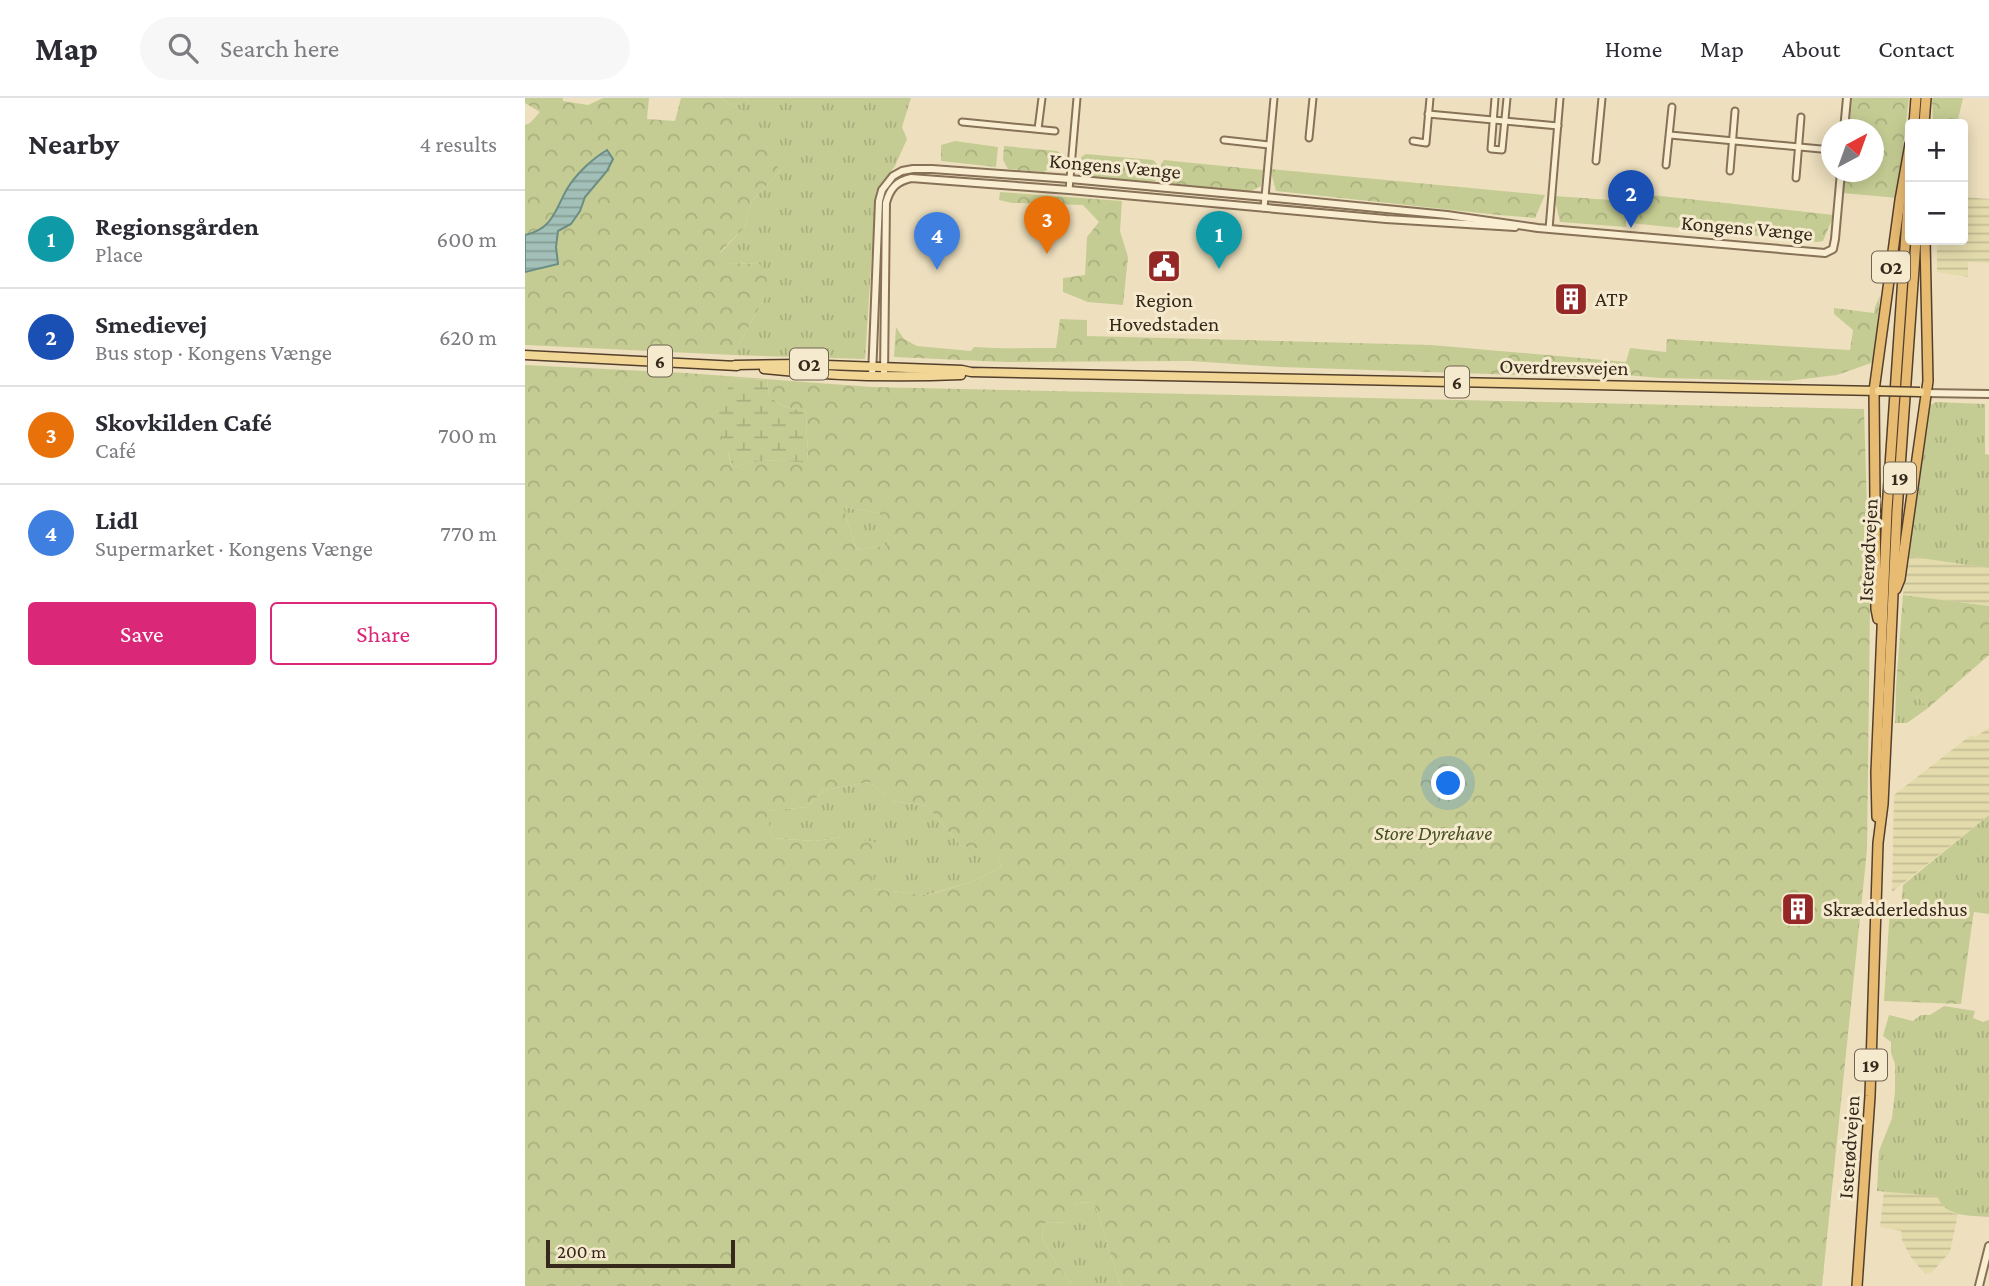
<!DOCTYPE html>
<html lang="en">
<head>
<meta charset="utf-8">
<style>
  body { margin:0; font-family:"Crimson Pro",serif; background:#f7f7f7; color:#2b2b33 }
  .controls { position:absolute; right:21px; top:21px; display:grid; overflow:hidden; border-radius:7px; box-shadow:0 4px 18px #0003 }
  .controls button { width:63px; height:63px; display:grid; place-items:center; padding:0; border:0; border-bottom:2px solid #e1e1e2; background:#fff; color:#2b2b33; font:35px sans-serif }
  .compass { position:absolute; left:1296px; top:21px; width:63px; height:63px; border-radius:50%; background:#fff; box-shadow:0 4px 18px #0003; rotate:41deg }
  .scale { position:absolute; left:21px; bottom:18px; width:189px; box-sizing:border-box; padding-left:7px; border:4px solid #36291c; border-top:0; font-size:19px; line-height:24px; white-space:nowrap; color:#36291c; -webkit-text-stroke:5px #f5eace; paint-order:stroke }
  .you { position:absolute; left:924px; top:686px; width:24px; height:24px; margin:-18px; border:5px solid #fff; border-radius:50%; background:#1a73e8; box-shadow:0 0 0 10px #1a73e833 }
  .badge { display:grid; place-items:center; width:46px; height:46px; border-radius:50%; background:#db2777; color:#fff; font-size:23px; font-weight:700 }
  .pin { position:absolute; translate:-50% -58px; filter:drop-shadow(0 2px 4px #0008) }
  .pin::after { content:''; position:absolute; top:37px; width:24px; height:21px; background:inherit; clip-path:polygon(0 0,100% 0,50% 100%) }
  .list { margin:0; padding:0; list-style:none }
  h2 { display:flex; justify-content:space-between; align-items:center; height:91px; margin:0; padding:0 28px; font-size:30px }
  h2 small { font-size:23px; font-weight:400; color:#7c7c81 }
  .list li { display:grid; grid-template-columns:46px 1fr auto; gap:21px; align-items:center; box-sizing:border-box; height:98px; padding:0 28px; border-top:2px solid #e1e1e2 }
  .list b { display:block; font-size:26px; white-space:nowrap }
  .list p { margin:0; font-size:23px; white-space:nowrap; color:#7c7c81 }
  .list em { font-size:23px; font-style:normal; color:#7c7c81 }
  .actions { display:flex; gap:14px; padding:21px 28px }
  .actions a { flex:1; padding:16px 0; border:2px solid #db2777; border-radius:7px; text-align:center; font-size:24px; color:#db2777 }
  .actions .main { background:#db2777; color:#fff }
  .icon { flex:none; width:38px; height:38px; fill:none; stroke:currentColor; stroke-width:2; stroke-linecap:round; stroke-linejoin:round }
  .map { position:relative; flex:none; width:1464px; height:1188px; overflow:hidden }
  header { display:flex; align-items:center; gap:42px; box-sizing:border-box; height:98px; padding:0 35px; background:#fff; border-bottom:2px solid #e1e1e2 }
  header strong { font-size:33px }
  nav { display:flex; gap:38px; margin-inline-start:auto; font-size:24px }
  .search { width:490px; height:63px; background:#f7f7f7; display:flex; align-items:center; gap:18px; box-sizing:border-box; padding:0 24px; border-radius:38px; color:#7c7c81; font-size:26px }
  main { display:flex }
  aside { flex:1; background:#fff }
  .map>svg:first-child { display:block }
</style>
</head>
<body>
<header>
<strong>Map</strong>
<div class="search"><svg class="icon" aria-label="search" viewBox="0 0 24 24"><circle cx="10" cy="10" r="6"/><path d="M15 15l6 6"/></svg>Search here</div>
<nav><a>Home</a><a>Map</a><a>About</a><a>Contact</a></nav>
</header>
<main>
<aside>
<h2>Nearby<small>4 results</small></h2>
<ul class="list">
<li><span class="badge" style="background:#0f9aa8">1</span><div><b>Regionsgården</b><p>Place</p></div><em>600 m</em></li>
<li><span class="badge" style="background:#1a4fb4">2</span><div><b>Smedievej</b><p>Bus stop · Kongens Vænge</p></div><em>620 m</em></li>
<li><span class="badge" style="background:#e8710a">3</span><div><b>Skovkilden Café</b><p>Café</p></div><em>700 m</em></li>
<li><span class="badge" style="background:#3f7fe0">4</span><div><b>Lidl</b><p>Supermarket · Kongens Vænge</p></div><em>770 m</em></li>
</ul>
<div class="actions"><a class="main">Save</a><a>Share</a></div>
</aside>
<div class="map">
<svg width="1464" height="1188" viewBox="0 0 1464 1188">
  <defs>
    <pattern id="farmland-rules" width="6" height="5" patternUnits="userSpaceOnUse" patternTransform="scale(1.75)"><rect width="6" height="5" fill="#e4dbac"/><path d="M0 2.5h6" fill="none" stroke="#c4bc93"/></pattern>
    <pattern id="grass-tufts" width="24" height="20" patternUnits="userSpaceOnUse" patternTransform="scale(1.75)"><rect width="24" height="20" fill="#c5cc93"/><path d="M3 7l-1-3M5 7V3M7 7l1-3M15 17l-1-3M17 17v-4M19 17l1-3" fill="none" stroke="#aaaf7e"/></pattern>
    <pattern id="forest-crowns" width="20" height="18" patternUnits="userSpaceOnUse" patternTransform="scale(1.75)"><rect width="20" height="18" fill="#c5cc93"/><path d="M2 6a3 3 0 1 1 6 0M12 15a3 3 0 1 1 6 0" fill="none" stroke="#aaaf7e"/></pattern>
    <pattern id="wetland-marsh" width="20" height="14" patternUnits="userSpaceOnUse" patternTransform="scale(1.75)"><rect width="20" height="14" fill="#c5cc93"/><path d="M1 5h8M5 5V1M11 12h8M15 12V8" fill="none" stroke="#aaaf7e"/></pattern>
    <pattern id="water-rules" width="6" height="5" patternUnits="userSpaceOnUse" patternTransform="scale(1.75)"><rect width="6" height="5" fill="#a2c0b7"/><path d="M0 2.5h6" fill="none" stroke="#859c94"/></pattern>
  </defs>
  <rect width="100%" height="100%" fill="#eee0bf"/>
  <!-- farmland -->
  <g fill="url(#farmland-rules)">
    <path d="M1438,99L1464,101V165L1443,164V179L1412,174V142H1438Z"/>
    <path d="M1381,458L1464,470V508L1378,497Z"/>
    <path d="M1464,630V717L1367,794L1369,697L1446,637L1450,639Z"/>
    <path d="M1359,1093L1413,1098L1427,1115L1433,1116L1425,1154L1407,1174L1400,1176L1385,1158L1377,1142L1376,1133L1355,1129Z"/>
  </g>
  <!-- grass -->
  <g fill="url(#grass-tufts)">
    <path d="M196,0H386L377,29L382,41L370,68L351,93L340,261L208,257L241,197L235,166L204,165L195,155L220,129L227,103L255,73C243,54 232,26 215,12C209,7 202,6 196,0Z"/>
    <path d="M1411,304L1460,306V356L1464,357V470L1381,458L1404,310L1405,307Z"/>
    <path d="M318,409L356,415L364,447L332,452Z"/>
    <path d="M1371,588L1387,600L1392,598L1403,610L1382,625H1370Z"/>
    <path d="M345,684L367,703L402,708L436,748L472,752L476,769L449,783L402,797L348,791L318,739L290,743L247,740L240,713L282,709L299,692Z"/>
    <path d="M1464,717V816L1449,814L1448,819L1376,811L1378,787Z"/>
    <path d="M1419,908L1450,913L1448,920L1458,924L1464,922V1119C1444,1117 1421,1120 1412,1098L1352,1093L1354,1053L1367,1020L1370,994V966L1366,955V944L1358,938L1364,917L1388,923L1396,917H1405Z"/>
    <path d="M551,1104L569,1105L596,1188H548L530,1163L517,1141L519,1125L547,1124Z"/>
  </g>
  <!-- forest -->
  <g fill="url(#forest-crowns)" fill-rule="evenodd">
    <path d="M0,0H38V3L63,7L78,0H124L122,21L150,23L156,0H196C202,6 209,7 215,12C233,26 244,54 255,73L227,103L220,129L195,154L204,165L235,166L242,178L241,197L208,257L0,247V174L14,172L31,149L33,132L46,126L55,114L60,100L70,86L72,58L44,88L23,127L0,137V27L5,25L15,14L0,5Z"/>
    <path d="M1327,0H1384L1372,100L1318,95L1320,74H1349V32L1324,31Z"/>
    <path d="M1407,0H1438L1432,26H1408Z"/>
    <path d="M430,43L473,49L471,69L416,63V47Z"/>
    <path d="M479,48L532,53L537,56L525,70L519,74L483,71L478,62Z"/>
    <path d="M561,56L628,62L632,66L630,84L566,79L559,73L556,59Z"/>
    <path d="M639,62L738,72L736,88L723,95L636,86V66Z"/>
    <path d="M745,71L1020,97L1010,120L974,117L751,93Z"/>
    <path d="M475,94L597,103L595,133L603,159L598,207L563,204L538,194V180L560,177L562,139L574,124L558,107L487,105L474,102Z"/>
    <path d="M1109,95L1309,117L1298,143L1293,144L1105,125Z"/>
    <path d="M1029,98L1101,103V129L1035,124Z"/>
    <path d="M1355,198L1349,264L1312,277L1262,283L1135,280L1077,275L1056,279L756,269L665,263L480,264L369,259L371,229L379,241L392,248L446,253L449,249C476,251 503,250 531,250L535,221L562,222V238L906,247L1101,264L1105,250L1141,254L1142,241L1325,252L1328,232L1309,216V210L1349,215L1350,209Z"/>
    <path d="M0,267L161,275L347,289L1339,311L1345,512L1342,752L1297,1188H596L569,1105L551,1104L548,1124L519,1125L517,1141L530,1163L548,1188H0ZM207,280L242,282L244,299L258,308L281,314L283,364C256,362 233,360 207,370L193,315L201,298ZM318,409L355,415L364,447L332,452ZM345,684L367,703L402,708L436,748L472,753L476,769L449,783L403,797L348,791L350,744L318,739L290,743L247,740L241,713L282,709L299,692Z"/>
    <path d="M1378,497L1464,508V557L1403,610L1392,598L1387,601L1371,588Z"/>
    <path d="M1365,810L1448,819L1436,906L1359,903Z"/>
  </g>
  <!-- wetland -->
  <path fill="url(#wetland-marsh)" d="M207,280L242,282L244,299L258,308L281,314L283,365C256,362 232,360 207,370C205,352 192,334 193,316C193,311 204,289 207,280Z"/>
  <!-- water -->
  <path fill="url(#water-rules)" stroke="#6a8d84" stroke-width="2" d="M82,52L88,61L82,73L60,99L55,113L46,126L33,133L31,149L33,166L0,174V137C28,131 30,112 42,91C51,76 67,61 82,52Z"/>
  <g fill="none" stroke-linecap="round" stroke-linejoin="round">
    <!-- minor casing -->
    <g stroke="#877157" stroke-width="9">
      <g id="minor">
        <path d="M970,0L966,51L977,52L982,0"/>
        <path d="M903,16L1033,28"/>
        <path d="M437,24L530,33"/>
        <path d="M513,31L517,0"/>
        <path d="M1145,37L1307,52"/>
        <path d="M784,40L788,0"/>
        <path d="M699,42L744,47"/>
        <path d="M888,43L901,45L905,0"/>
        <path d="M1071,63L1077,0"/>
        <path d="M1141,67L1147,9"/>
        <path d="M1205,73L1210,13"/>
        <path d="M1271,80L1276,19"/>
        <path d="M544,92L552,0"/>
        <path d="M739,110L749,0"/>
        <path d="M1024,131L1035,0"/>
      </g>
    </g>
    <!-- tertiary casing -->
    <g stroke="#877157" stroke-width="10">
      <g id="tertiary">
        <path d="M1319,32L1322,0"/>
        <path d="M347,278L354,103L357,92L368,78L377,73L388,71H407L545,81L740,99L922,117L1013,130L1300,155L1308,151L1310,141L1316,74"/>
        <path d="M359,278L361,105C365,90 372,83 386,80L544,92L861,121L990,129"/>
        <path d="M1401,295L1464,296"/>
        <path d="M1454,1188L1464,1148"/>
      </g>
    </g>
    <!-- primary casing -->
    <g stroke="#543f2c" stroke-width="11">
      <g id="primary">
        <path d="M0,257L212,268"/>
        <path d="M210,267L274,266L437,272L446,274L1354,293"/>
        <path d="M239,271C304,278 370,280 436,277"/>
      </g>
    </g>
    <!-- trunk casing -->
    <g stroke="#543f2c" stroke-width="12">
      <g id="trunk">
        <path d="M1389,26L1391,0"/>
        <path d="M1399,26L1401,0"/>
        <path d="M1371,491L1375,481L1403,283L1400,142"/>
        <path d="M1353,521L1351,511L1349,293L1375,102L1385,46"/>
        <path d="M1352,719L1351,675L1362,412L1385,77"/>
        <path d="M1332,1188L1345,998L1353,745L1358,706L1372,413L1391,142"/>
      </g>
    </g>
    <!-- minor -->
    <use href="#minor" stroke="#f9edd2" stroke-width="5"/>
    <!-- tertiary -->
    <use href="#tertiary" stroke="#f9edd2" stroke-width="6"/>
    <!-- primary -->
    <use href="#primary" stroke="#f2d695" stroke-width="8"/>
    <!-- trunk -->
    <use href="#trunk" stroke="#e8bb72" stroke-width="9"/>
    <!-- primary-bridge casing -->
    <g stroke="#543f2c" stroke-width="11" stroke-linecap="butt">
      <path id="primary-bridge" d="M1354,293L1395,294"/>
    </g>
    <!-- primary-bridge -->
    <use href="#primary-bridge" stroke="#f2d695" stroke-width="8"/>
  </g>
  <!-- icons -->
  <defs>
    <g id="civic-square" transform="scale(1.75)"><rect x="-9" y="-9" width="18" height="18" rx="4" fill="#962727" stroke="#f5eace"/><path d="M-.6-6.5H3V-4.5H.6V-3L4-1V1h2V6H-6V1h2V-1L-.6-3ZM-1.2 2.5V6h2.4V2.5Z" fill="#fff"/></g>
    <g id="building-square" transform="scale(1.75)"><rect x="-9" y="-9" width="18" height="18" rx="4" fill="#962727" stroke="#f5eace"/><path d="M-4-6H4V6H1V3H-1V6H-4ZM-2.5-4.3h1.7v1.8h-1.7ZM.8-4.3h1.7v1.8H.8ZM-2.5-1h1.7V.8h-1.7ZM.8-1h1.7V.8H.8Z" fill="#fff"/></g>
  </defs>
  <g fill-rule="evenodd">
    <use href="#civic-square" x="639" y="168"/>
    <use href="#building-square" x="1046" y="201"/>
    <use href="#building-square" x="1273" y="811"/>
  </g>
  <g text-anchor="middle" stroke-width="6" stroke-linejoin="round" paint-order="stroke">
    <!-- shield labels -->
    <g fill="#f5eace" stroke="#6f6351" stroke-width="2">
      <rect x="1347" y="153.5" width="38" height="31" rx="5"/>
      <rect x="123" y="247.5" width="24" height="31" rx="5"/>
      <rect x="265" y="250.5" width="38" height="31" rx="5"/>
      <rect x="920" y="268.5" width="24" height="31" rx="5"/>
      <rect x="1359" y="364.5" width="32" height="31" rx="5"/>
      <rect x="1330" y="951.5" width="32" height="31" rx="5"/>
    </g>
    <g font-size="19" font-weight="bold" fill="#36291c">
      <text x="1366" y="176">O2</text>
      <text x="135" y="270">6</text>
      <text x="284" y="273">O2</text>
      <text x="932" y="291">6</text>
      <text x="1375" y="387">19</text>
      <text x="1346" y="974">19</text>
    </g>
    <!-- street labels -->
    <g font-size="21" fill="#36291c" stroke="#f5eace">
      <text transform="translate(590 68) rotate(5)" y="7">Kongens Vænge</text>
      <text transform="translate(1222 130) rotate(5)" y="7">Kongens Vænge</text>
      <text transform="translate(1039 269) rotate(1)" y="7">Overdrevsvejen</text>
      <text transform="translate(1343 452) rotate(-87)" y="7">Isterødvejen</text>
      <text transform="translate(1324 1049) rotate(-86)" y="7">Isterødvejen</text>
    </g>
    <!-- poi labels -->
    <g font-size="21" fill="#36291c" stroke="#f5eace" text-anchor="start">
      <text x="1070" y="208">ATP</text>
      <text x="639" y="209" text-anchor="middle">Region<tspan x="639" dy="24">Hovedstaden</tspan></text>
      <text x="1298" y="818">Skrædderledshus</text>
    </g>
    <!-- park labels -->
    <g font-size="21" font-style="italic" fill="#465222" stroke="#f5eace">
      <text x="908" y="742">Store Dyrehave</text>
    </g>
  </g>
</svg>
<div class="controls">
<button>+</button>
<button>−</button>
</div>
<svg class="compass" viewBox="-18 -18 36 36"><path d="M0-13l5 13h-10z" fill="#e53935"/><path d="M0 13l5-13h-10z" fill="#7c7c81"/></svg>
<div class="scale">200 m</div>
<div class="you"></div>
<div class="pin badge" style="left:694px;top:171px;background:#0f9aa8">1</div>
<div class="pin badge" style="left:1106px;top:130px;background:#1a4fb4">2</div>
<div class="pin badge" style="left:522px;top:156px;background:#e8710a">3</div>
<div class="pin badge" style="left:412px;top:172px;background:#3f7fe0">4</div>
</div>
</main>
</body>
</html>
